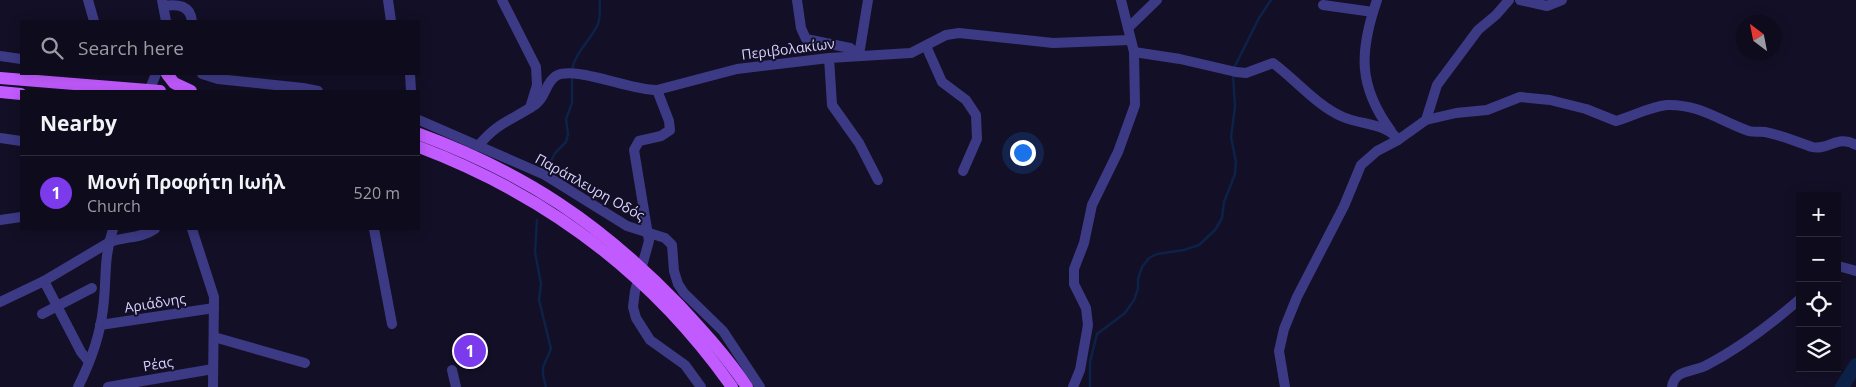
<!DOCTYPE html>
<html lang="en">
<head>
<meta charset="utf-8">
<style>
  body { margin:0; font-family:"Open Sans",sans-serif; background:#1c1929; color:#f1f3f6 }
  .controls { position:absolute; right:15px; bottom:15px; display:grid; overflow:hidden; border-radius:0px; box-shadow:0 2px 12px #0003 }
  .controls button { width:45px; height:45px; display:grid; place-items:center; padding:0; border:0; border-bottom:1px solid #2e2b3b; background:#0e0b1c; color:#f1f3f6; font:25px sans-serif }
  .compass { position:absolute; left:1736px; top:15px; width:45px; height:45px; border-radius:50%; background:#0e0b1c; box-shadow:0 2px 12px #0003; rotate:328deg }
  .you { position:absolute; left:1022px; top:152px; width:18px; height:18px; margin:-12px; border:4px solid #fff; border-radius:50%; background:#1a73e8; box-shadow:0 0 0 8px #1a73e833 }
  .badge { display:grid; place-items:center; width:32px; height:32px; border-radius:50%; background:#7c3aed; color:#fff; font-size:16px; font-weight:700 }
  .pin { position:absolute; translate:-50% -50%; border:2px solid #fff; box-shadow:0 1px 5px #0006 }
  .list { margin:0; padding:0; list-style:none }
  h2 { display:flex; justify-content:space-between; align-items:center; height:65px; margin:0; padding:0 20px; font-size:21px }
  h2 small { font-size:16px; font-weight:400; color:#9b9ba3 }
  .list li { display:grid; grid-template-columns:32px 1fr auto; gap:15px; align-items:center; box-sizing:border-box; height:75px; padding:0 20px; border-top:1px solid #2e2b3b }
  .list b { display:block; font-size:19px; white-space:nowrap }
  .list p { margin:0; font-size:16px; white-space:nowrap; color:#9b9ba3 }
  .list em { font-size:16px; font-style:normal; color:#9b9ba3 }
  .icon { flex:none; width:28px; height:28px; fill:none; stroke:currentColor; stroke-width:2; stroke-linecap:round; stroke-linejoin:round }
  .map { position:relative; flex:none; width:1856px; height:387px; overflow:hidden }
  .search { position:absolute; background:#0e0b1c; box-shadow:0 2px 12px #0003; left:20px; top:20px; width:400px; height:55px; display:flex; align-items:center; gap:12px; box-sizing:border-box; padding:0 18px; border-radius:0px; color:#9b9ba3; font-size:19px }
  .panel { position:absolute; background:#0e0b1c; box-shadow:0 2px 12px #0003; left:20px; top:90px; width:400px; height:140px; border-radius:0px }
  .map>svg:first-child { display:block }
</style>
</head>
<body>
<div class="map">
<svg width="1856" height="387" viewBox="0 0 1856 387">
  <rect width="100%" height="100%" fill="#130f26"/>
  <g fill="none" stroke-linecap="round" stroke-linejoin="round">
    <!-- stream -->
    <g stroke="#0c2248" stroke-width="2.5">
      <path d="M1234,68L1259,18L1271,0"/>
      <path d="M572,70C575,52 591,40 598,24C601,16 599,8 600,0"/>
      <path d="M548,167L555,153L566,142L568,134L566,119L572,103V77"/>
      <path d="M537,220L535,252L541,284L539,300L551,349L543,367V375L546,387"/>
      <path d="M1090,387V362L1097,334L1125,313L1134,300L1138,289V279L1142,267L1149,258L1157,254L1184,250L1199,245L1215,230L1222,218L1224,202L1235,174L1236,162L1231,137L1235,107L1233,74"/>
    </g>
    <!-- river -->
    <path stroke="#0c2248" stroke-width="14" d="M1842,387L1856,365"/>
    <!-- minor -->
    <g stroke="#3d3a85" stroke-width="10">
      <path d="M88,0L94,21"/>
      <path d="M162,0L166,21"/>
      <path d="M388,0L391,21"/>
      <path d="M502,0L536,67L537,85L530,108"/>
      <path d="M797,0L801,28L806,39L850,48L859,55L868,0"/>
      <path d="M1377,0C1359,52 1358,86 1391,131"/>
      <path d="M1520,0L1547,6L1562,0"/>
      <path d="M1323,5L1373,12"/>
      <path d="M164,6C178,4 190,5 192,21"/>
      <path d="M1128,28L1157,0"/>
      <path d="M926,46L942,82L966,100L976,115L977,139L963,171"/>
      <path d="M1134,52L1180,59L1236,72L1246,73L1273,63C1296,80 1317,106 1343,117C1361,125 1387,123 1398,140"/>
      <path d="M0,56L21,59"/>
      <path d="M829,58L832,105L859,143L878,180"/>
      <path d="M202,74L218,79L303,88L318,91"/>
      <path d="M410,74L411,91"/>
      <path d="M657,90L669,121L670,130L661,136L639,141L634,150L649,241L635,291L633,307L636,318L650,340L685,365L701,387"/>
      <path d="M149,91L156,74"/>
      <path d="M419,120L545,175L627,226L665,238L672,245L674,271L678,284L684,293L723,331L760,387"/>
      <path d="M1426,120L1456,113L1487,110L1520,97L1550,100L1586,109L1616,121C1633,116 1649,107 1667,105C1698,104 1719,120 1746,130C1752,133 1759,131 1765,132C1781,135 1797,142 1812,147C1828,151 1838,134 1856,145"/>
      <path d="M0,138L21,141"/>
      <path d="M478,146C499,121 511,121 536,104C546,97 545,83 556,76C573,65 633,91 657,90L737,69L829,58L911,53L946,35L959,33L1053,43L1130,40"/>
      <path d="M0,220L21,217"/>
      <path d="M192,229L214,297L213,387"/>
      <path d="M374,229L392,324"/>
      <path d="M1837,268L1842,267L1856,271"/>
      <path d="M44,281L81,352L89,362"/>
      <path d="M0,302L44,281L108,243C124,236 141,239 155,229"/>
      <path d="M42,314L92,288"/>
      <path d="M100,325L214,308"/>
      <path d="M214,337L305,363"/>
      <path d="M452,370L456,387"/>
      <path d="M78,387C90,363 100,336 103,309C107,280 103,259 113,229"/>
      <path d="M108,387L213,369"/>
      <path d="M1073,387L1080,370L1088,325L1086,308L1074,284V269L1084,243L1092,205L1118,152L1135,105L1134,52L1121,0"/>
      <path d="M1285,387L1279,351L1284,329L1297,297L1344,206L1361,165L1377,151L1398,140L1426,120L1437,85L1478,30L1496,15L1509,0"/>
      <path d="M1672,387C1674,370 1692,372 1705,366C1740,348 1770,325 1800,299"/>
    </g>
    <!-- major -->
    <g stroke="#c25bff" stroke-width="12">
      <path d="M167,74L174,83L191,91"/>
      <path d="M0,78L160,91"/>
      <path d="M0,92L21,94"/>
      <path d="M419,134C525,173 601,224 679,305C703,331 727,357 747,387"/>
      <path d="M419,147C546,195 653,275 732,387"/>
    </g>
  </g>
  <g text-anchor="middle" stroke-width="4" stroke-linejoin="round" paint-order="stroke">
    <!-- street labels -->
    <g font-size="14" fill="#d9d4ff" stroke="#130f26">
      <text transform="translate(788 49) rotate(-7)" y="5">Περιβολακίων</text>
      <text transform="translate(590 187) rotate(29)" y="5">Παράπλευρη Οδός</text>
      <text transform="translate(155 303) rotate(-9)" y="5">Αριάδνης</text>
      <text transform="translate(158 364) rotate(-10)" y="5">Ρέας</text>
    </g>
  </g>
</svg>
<div class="controls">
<button>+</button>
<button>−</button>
<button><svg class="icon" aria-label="locate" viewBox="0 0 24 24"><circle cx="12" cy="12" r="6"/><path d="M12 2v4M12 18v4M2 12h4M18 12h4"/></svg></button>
<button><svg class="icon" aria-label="layers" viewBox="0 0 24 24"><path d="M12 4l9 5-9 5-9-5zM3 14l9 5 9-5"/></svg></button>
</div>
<svg class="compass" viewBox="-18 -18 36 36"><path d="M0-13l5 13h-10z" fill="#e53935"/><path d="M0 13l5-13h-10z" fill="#9b9ba3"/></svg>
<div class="you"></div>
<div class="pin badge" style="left:470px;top:351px">1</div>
<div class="search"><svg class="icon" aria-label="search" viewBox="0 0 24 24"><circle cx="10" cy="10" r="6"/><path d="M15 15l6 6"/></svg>Search here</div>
<section class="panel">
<h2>Nearby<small></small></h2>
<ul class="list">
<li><span class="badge">1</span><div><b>Μονή Προφήτη Ιωήλ</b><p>Church</p></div><em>520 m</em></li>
</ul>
</section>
</div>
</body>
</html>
